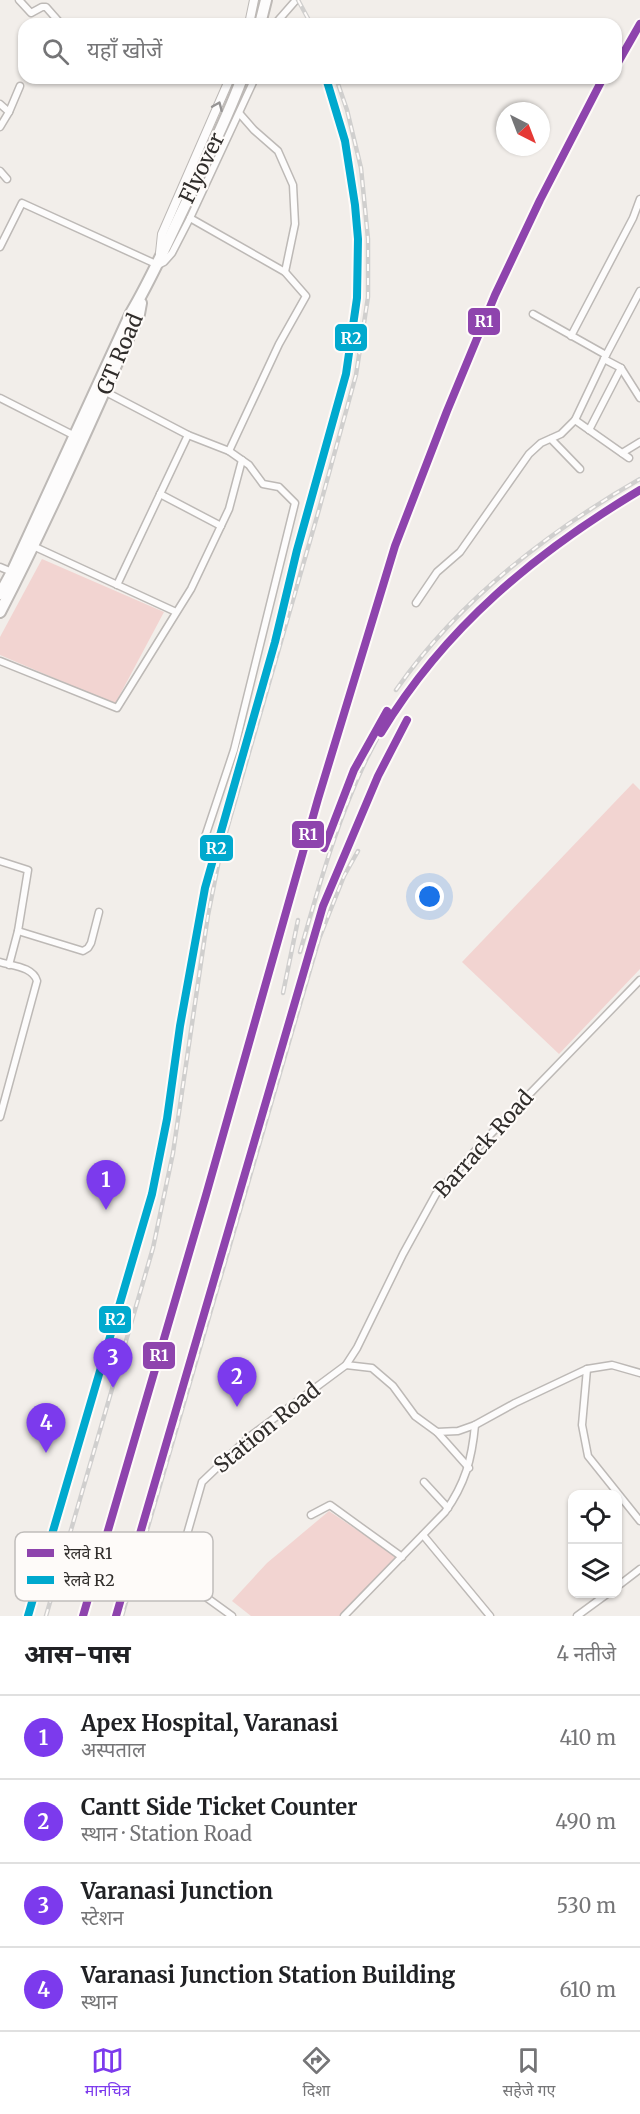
<!DOCTYPE html>
<html lang="hi">
<head>
<meta charset="utf-8">
<style>
  body { margin:0; font-family:Merriweather,"Noto Sans Devanagari",serif; background:#f6f6f6; color:#202124 }
  .controls { position:absolute; right:18px; bottom:18px; display:grid; overflow:hidden; border-radius:12px; box-shadow:0 2px 4px #0004 }
  .controls button { width:54px; height:54px; display:grid; place-items:center; padding:0; border:0; border-bottom:2px solid #e0e0e0; background:#fff; color:#202124; font:30px sans-serif }
  .compass { position:absolute; left:496px; top:102px; width:54px; height:54px; border-radius:50%; background:#fff; box-shadow:0 2px 4px #0004; rotate:138deg }
  .you { position:absolute; left:430px; top:897px; width:21px; height:21px; margin:-15px; border:4px solid #fff; border-radius:50%; background:#1a73e8; box-shadow:0 0 0 9px #1a73e833 }
  .badge { display:grid; place-items:center; width:39px; height:39px; border-radius:50%; background:#7c3aed; color:#fff; font-size:20px; font-weight:700 }
  .pin { position:absolute; translate:-50% -50px; filter:drop-shadow(0 2px 3px #0008) }
  .pin::after { content:''; position:absolute; top:32px; width:21px; height:18px; background:inherit; clip-path:polygon(0 0,100% 0,50% 100%) }
  .list { margin:0; padding:0; list-style:none }
  h2 { display:flex; justify-content:space-between; align-items:center; height:78px; margin:0; padding:0 24px; font-size:26px }
  h2 small { font-size:20px; font-weight:400; color:#757577 }
  .list li { display:grid; grid-template-columns:39px 1fr auto; gap:18px; align-items:center; box-sizing:border-box; height:84px; padding:0 24px; border-top:2px solid #e0e0e0 }
  .list b { display:block; font-size:22px; white-space:nowrap }
  .list p { margin:0; font-size:20px; white-space:nowrap; color:#757577 }
  .list em { font-size:20px; font-style:normal; color:#757577 }
  .icon { flex:none; width:33px; height:33px; fill:none; stroke:currentColor; stroke-width:2; stroke-linecap:round; stroke-linejoin:round }
  .map { position:relative; flex:none; width:640px; height:1616px; overflow:hidden }
  .search { position:absolute; background:#fff; box-shadow:0 2px 4px #0004; left:18px; right:18px; top:18px; height:66px; display:flex; align-items:center; gap:15px; box-sizing:border-box; padding:0 21px; border-radius:18px; color:#757577; font-size:22px }
  .sheet { height:414px; background:#fff }
  nav { display:flex; justify-content:space-around; align-items:center; box-sizing:border-box; height:84px; border-top:2px solid #e0e0e0; background:#fff; font-size:16px; color:#757577 }
  nav a { display:grid; justify-items:center; gap:3px }
  nav .on { color:#7c3aed }
  .map>svg:first-child { display:block }
</style>
</head>
<body>
<div class="map">
<svg width="640" height="1616" viewBox="0 0 640 1616">
  <rect width="100%" height="100%" fill="#f2eeea"/>
  <!-- green -->
  <g fill="#f2d4d1">
    <path d="M42,559L164,612L115,704L0,655V637Z"/>
    <path d="M633,783L640,790V969L559,1054L462,962Z"/>
    <path d="M329,1511L397,1557L341,1616H251L232,1601L267,1563Z"/>
  </g>
  <g fill="none" stroke-linecap="round" stroke-linejoin="round">
    <!-- minor casing -->
    <g stroke="#bdb9b6" stroke-width="9">
      <g id="minor">
        <path d="M19,0L31,13L42,7H46L61,24"/>
        <path d="M275,24L296,0"/>
        <path d="M0,104L9,112L0,127"/>
        <path d="M9,112L20,86"/>
        <path d="M240,114L254,130L278,151L293,185L295,224L285,272"/>
        <path d="M0,171L7,179"/>
        <path d="M0,247L22,203L158,265L164,262L172,253L190,218L255,78"/>
        <path d="M533,314L606,355"/>
        <path d="M571,336L633,218L640,199"/>
        <path d="M604,359L621,368L640,398"/>
        <path d="M104,391L188,435L229,451L279,344L306,296L285,272L190,218"/>
        <path d="M0,398L75,436"/>
        <path d="M575,420L629,458"/>
        <path d="M589,430L621,368"/>
        <path d="M551,439L580,469"/>
        <path d="M622,453L640,442"/>
        <path d="M160,494L221,526"/>
        <path d="M33,546L176,612"/>
        <path d="M0,567L12,572"/>
        <path d="M117,585L188,435"/>
        <path d="M416,603L437,572L460,552L529,454L541,443L561,434L575,420L604,359L640,291"/>
        <path d="M0,661L117,708L191,589L229,509L242,460"/>
        <path d="M203,843L234,750L295,503L279,487L263,484L249,465L229,451"/>
        <path d="M0,861L28,870L18,931L9,965"/>
        <path d="M18,931L83,951L88,948L91,943L99,912"/>
        <path d="M0,962C13,966 33,967 37,981L0,1117"/>
        <path d="M346,1365L372,1368L393,1386L415,1416L437,1432L458,1431L475,1425L515,1403L587,1369L582,1425L588,1456L640,1521"/>
        <path d="M587,1369L612,1365L640,1373"/>
        <path d="M437,1432L469,1468"/>
        <path d="M424,1482L448,1508"/>
        <path d="M311,1515L330,1505L402,1557"/>
        <path d="M423,1535L490,1616"/>
        <path d="M618,1586L640,1569"/>
        <path d="M232,1616L192,1587L184,1578L179,1562L202,1482L249,1437L346,1365L357,1348L403,1254L436,1194L485,1140L640,980"/>
        <path d="M344,1616L445,1512C465,1484 472,1459 475,1425"/>
        <path d="M577,1616L607,1594"/>
      </g>
    </g>
    <!-- tertiary casing -->
    <g stroke="#bdb9b6" stroke-width="10">
      <g id="tertiary">
        <path d="M249,24L254,0"/>
        <path d="M160,253L162,234L230,78"/>
      </g>
    </g>
    <!-- trunk casing -->
    <g stroke="#bdb9b6" stroke-width="14">
      <g id="trunk">
        <path d="M260,24L266,0"/>
        <path d="M0,594L12,572L131,313C153,276 170,236 189,197C207,158 227,119 242,78"/>
        <path d="M0,612C50,515 94,414 139,314L141,303"/>
      </g>
    </g>
    <!-- minor -->
    <use href="#minor" stroke="#fdfcfc" stroke-width="6"/>
    <!-- tertiary -->
    <use href="#tertiary" stroke="#fdfcfc" stroke-width="8"/>
    <!-- trunk -->
    <use href="#trunk" stroke="#fdfcfc" stroke-width="10"/>
    <!-- rail casing -->
    <g stroke="#d0cfce" stroke-width="4.5">
      <g id="rail">
        <path d="M298,0L311,24"/>
        <path d="M396,690C459,600 546,533 640,479"/>
        <path d="M300,952C319,886 337,820 367,758C424,641 531,556 640,490"/>
        <path d="M283,993L298,920"/>
        <path d="M28,1616L152,1194L167,1119L199,918"/>
        <path d="M46,1616L153,1248L173,1153L208,915L221,850L320,506L356,375L368,297V239L361,168L347,110L336,78"/>
        <path d="M122,1616L319,939L344,876L358,851"/>
      </g>
    </g>
    <!-- rail -->
    <use href="#rail" stroke="#fefbf9" stroke-width="2" stroke-dasharray="7" stroke-linecap="butt"/>
    <!-- rail-1 casing -->
    <g stroke="#fefbf9" stroke-width="12">
      <g id="rail-1">
        <path d="M616,66L640,24"/>
        <path d="M381,733C445,627 535,553 640,490"/>
        <path d="M324,848L354,770L387,711"/>
        <path d="M83,1616L206,1195L318,799L395,546L447,411L495,295L540,200L603,78"/>
        <path d="M116,1616L323,906L378,776L407,720"/>
      </g>
    </g>
    <!-- rail-2 casing -->
    <g stroke="#fefbf9" stroke-width="12">
      <path id="rail-2" d="M28,1616L152,1194L167,1119L180,1026L205,888L275,642L297,550L346,374L357,298L358,239L355,205L345,141L326,78"/>
    </g>
    <!-- rail-1 -->
    <use href="#rail-1" stroke="#8e44ad" stroke-width="8"/>
    <!-- rail-2 -->
    <use href="#rail-2" stroke="#00a9ce" stroke-width="8"/>
  </g>
  <!-- one-way arrows -->
  <defs><path id="oneway-chevron" d="M-2-3.5L2.5 0L-2 3.5" fill="none" stroke-width="1.6" stroke-linecap="round" stroke-linejoin="round" transform="scale(1.5)"/></defs>
  <use stroke="#969494" href="#oneway-chevron" transform="translate(218 106) rotate(-67)"/>
  <g text-anchor="middle" stroke-width="4.5" stroke-linejoin="round" paint-order="stroke">
    <!-- street labels -->
    <g font-size="21" fill="#302d2b" stroke="#fefbf9">
      <text transform="translate(202 168) rotate(-64)" y="7">Flyover</text>
      <text transform="translate(120 354) rotate(-67)" y="7">GT Road</text>
      <text transform="translate(484 1144) rotate(-48)" y="7">Barrack Road</text>
      <text transform="translate(267 1428) rotate(-39)" y="7">Station Road</text>
    </g>
  </g>
  <!-- legend -->
  <rect x="15" y="1532" width="198" height="69" rx="9" fill="#fefbf9" stroke="#c0bdbb" stroke-width="1.5"/>
  <rect x="27" y="1549" width="27" height="8" fill="#8e44ad"/>
  <rect x="27" y="1576" width="27" height="8" fill="#00a9ce"/>
  <g font-size="16" fill="#302d2b">
    <text x="64" y="1559">रेलवे R1</text>
    <text x="64" y="1586">रेलवे R2</text>
  </g>
  <g stroke="#fefbf9" stroke-width="2">
    <rect x="467" y="307" width="34" height="29" rx="6" fill="#8e44ad"/>
    <rect x="334" y="323" width="34" height="29" rx="6" fill="#00a9ce"/>
    <rect x="291" y="820" width="34" height="29" rx="6" fill="#8e44ad"/>
    <rect x="199" y="834" width="35" height="28" rx="6" fill="#00a9ce"/>
    <rect x="98" y="1305" width="34" height="29" rx="6" fill="#00a9ce"/>
    <rect x="142" y="1341" width="34" height="29" rx="6" fill="#8e44ad"/>
  </g>
  <g font-size="16" text-anchor="middle" font-weight="bold" fill="#fff">
    <text x="484" y="327">R1</text>
    <text x="351" y="344">R2</text>
    <text x="308" y="840">R1</text>
    <text x="216" y="854">R2</text>
    <text x="115" y="1325">R2</text>
    <text x="159" y="1361">R1</text>
  </g>
</svg>
<div class="controls">
<button><svg class="icon" aria-label="locate" viewBox="0 0 24 24"><circle cx="12" cy="12" r="6"/><path d="M12 2v4M12 18v4M2 12h4M18 12h4"/></svg></button>
<button><svg class="icon" aria-label="layers" viewBox="0 0 24 24"><path d="M12 4l9 5-9 5-9-5zM3 14l9 5 9-5"/></svg></button>
</div>
<svg class="compass" viewBox="-18 -18 36 36"><path d="M0-13l5 13h-10z" fill="#e53935"/><path d="M0 13l5-13h-10z" fill="#757577"/></svg>
<div class="you"></div>
<div class="pin badge" style="left:106px;top:1210px">1</div>
<div class="pin badge" style="left:237px;top:1407px">2</div>
<div class="pin badge" style="left:113px;top:1388px">3</div>
<div class="pin badge" style="left:46px;top:1453px">4</div>
<div class="search"><svg class="icon" aria-label="search" viewBox="0 0 24 24"><circle cx="10" cy="10" r="6"/><path d="M15 15l6 6"/></svg>यहाँ खोजें</div>
</div>
<section class="sheet">
<h2>आस-पास<small>4 नतीजे</small></h2>
<ul class="list">
<li><span class="badge">1</span><div><b>Apex Hospital, Varanasi</b><p>अस्पताल</p></div><em>410 m</em></li>
<li><span class="badge">2</span><div><b>Cantt Side Ticket Counter</b><p>स्थान · Station Road</p></div><em>490 m</em></li>
<li><span class="badge">3</span><div><b>Varanasi Junction</b><p>स्टेशन</p></div><em>530 m</em></li>
<li><span class="badge">4</span><div><b>Varanasi Junction Station Building</b><p>स्थान</p></div><em>610 m</em></li>
</ul>
</section>
<nav>
<a class="on"><svg class="icon" aria-label="map" viewBox="0 0 24 24"><path d="M3 6l6-2 6 2 6-2v14l-6 2-6-2-6 2zM9 4v14M15 6v14"/></svg>मानचित्र</a>
<a><svg class="icon" aria-label="directions" viewBox="0 0 24 24"><path d="M12 3l9 9-9 9-9-9zM9 14v-3h6M13 9l2 2-2 2"/></svg>दिशा</a>
<a><svg class="icon" aria-label="saved" viewBox="0 0 24 24"><path d="M7 4h10v16l-5-4-5 4z"/></svg>सहेजे गए</a>
</nav>
</body>
</html>
